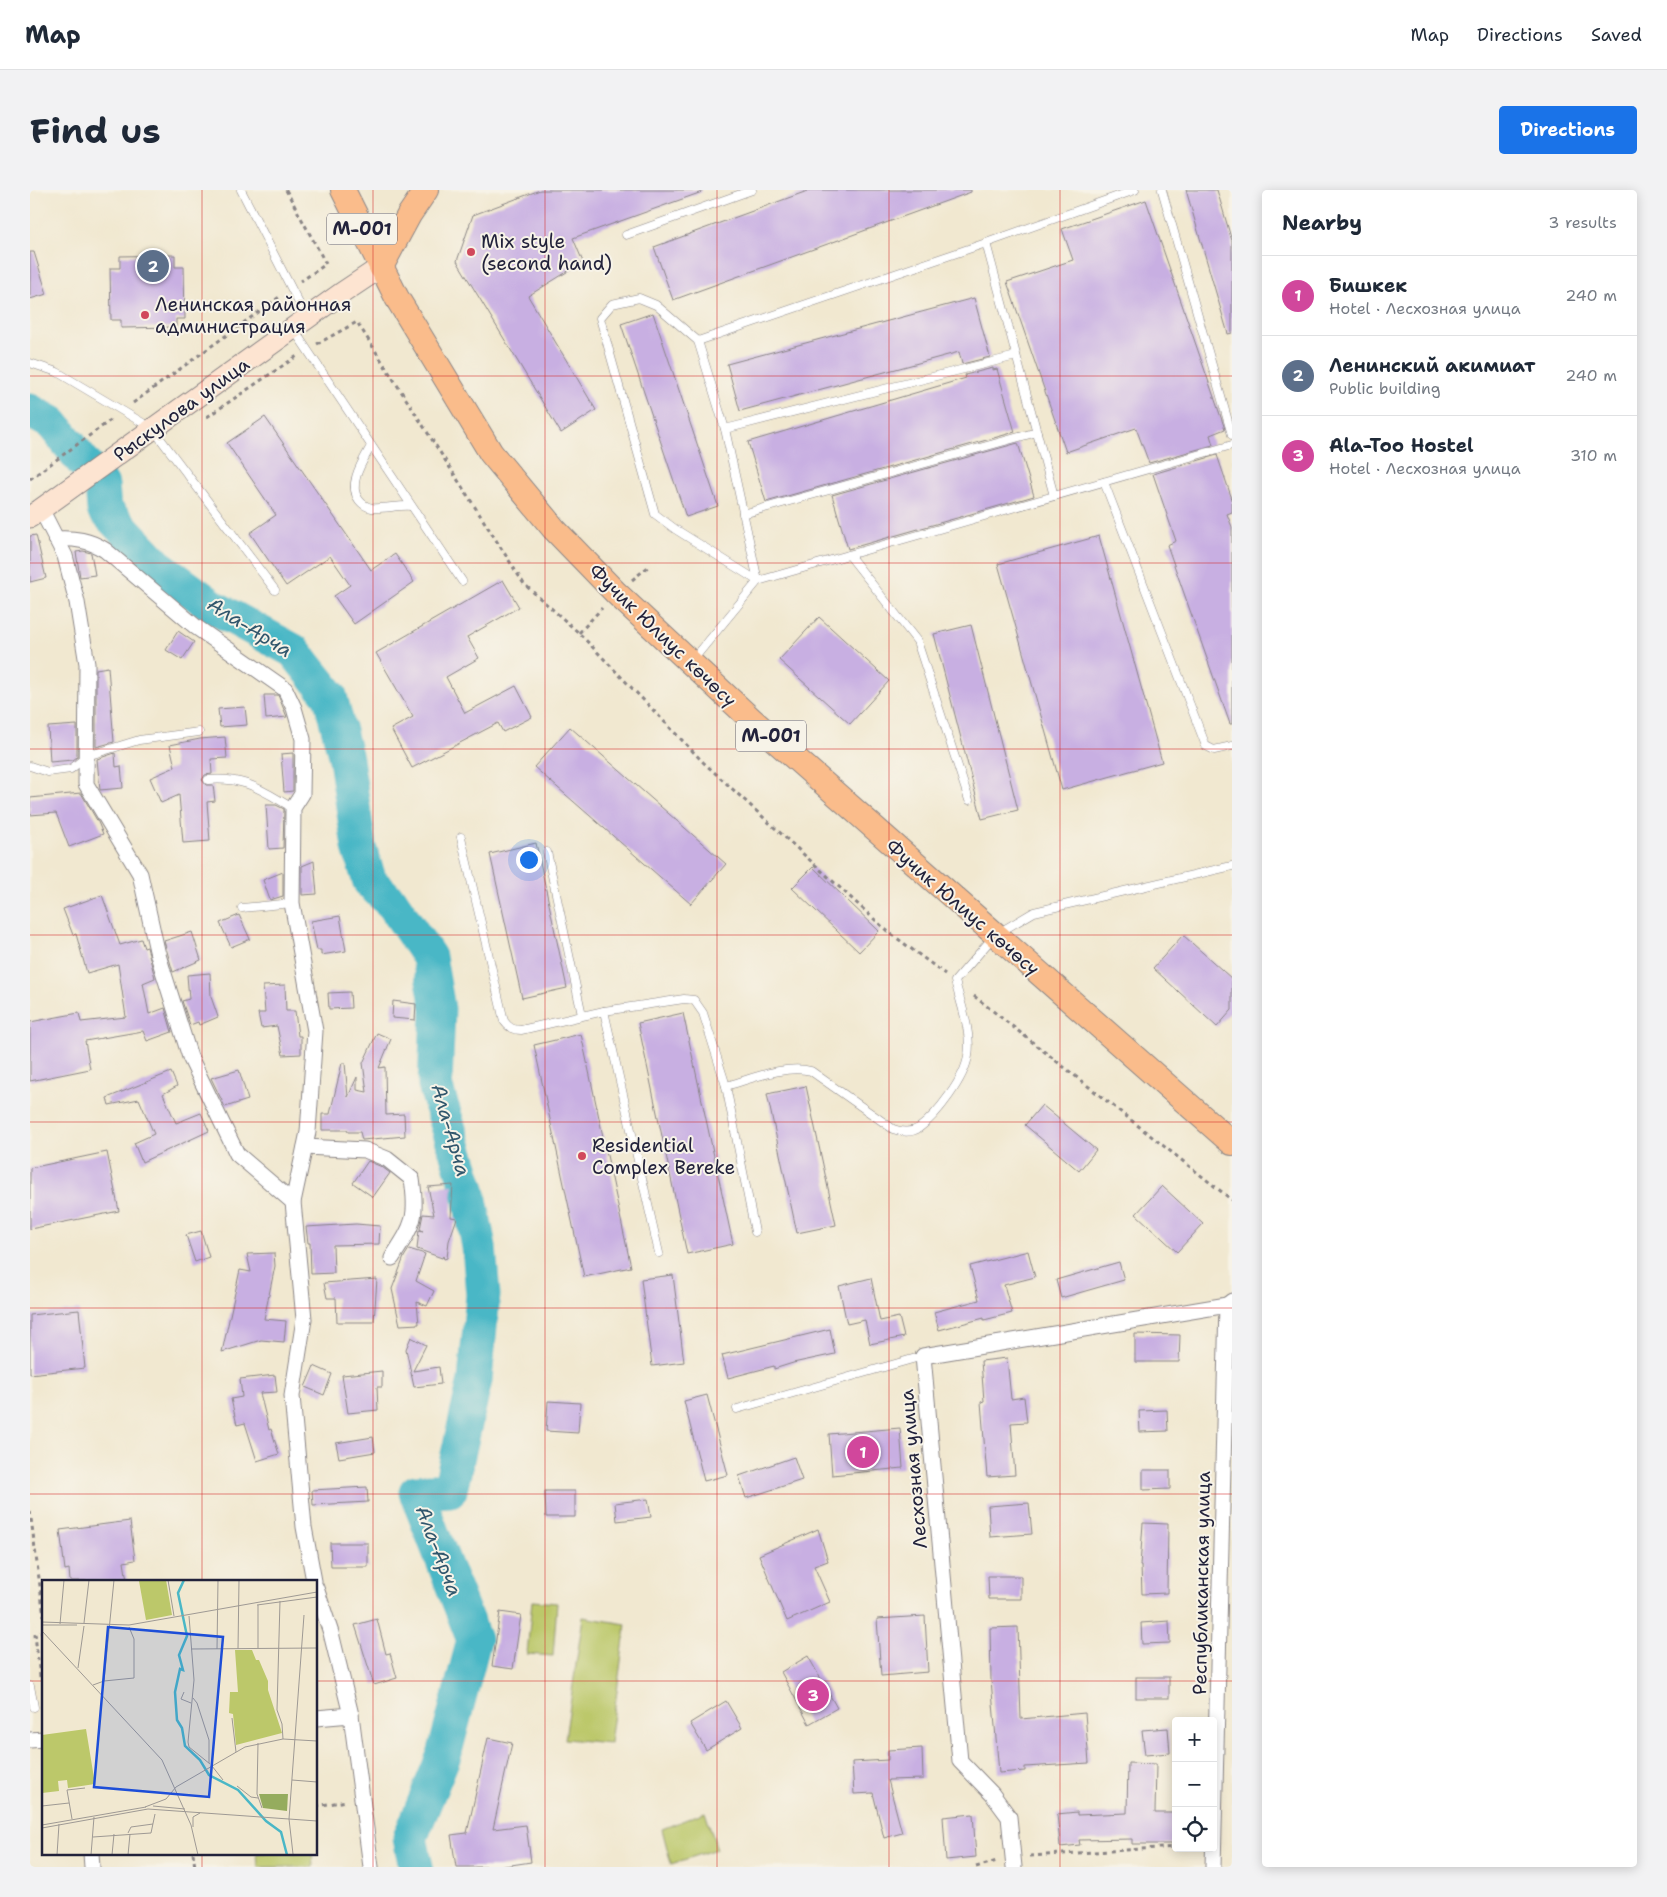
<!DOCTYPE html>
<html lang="en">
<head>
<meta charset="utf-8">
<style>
  body { margin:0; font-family:"Shantell Sans",sans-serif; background:#f2f2f3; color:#1f2937 }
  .controls { position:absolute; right:15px; bottom:15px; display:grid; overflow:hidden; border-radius:5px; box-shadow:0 2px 12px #0003 }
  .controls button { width:45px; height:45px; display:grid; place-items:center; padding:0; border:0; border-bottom:1px solid #e0e1e3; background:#fff; color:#1f2937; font:25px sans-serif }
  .you { position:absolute; left:498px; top:669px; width:18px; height:18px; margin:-12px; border:4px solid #fff; border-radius:50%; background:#1a73e8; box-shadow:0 0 0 8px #1a73e833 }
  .badge { display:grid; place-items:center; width:32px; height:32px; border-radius:50%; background:#1a73e8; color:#fff; font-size:16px; font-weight:700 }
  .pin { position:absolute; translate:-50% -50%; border:2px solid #fff; box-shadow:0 1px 5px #0006 }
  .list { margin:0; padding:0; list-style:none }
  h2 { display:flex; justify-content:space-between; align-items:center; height:65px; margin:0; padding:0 20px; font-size:21px }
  h2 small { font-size:16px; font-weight:400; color:#747a83 }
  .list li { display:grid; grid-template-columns:32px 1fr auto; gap:15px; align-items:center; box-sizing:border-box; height:80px; padding:0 20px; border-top:1px solid #e0e1e3 }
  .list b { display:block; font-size:19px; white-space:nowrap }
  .list p { margin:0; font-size:16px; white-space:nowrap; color:#747a83 }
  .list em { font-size:16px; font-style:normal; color:#747a83 }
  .icon { flex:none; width:28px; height:28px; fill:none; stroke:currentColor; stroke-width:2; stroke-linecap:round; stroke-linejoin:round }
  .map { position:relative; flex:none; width:1202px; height:1677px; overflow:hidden; border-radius:5px }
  header { display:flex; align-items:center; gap:30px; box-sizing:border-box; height:70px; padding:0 25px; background:#fff; border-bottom:1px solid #e0e1e3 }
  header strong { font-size:24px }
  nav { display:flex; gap:28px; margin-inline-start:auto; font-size:18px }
  .intro { display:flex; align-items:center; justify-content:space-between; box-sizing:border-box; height:120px; padding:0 30px }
  h1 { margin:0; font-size:35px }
  .button { padding:12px 22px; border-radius:5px; background:#1a73e8; color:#fff; font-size:18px; font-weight:700 }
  main { display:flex; gap:30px; padding:0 30px }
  aside { flex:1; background:#fff; border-radius:5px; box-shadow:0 2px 12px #0003 }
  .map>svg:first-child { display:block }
</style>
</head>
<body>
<header>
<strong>Map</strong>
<nav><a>Map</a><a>Directions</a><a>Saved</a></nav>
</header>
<div class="intro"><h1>Find us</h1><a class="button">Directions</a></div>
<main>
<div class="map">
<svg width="1202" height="1677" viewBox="0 0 1202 1677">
  <rect width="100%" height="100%" fill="#f7f3e8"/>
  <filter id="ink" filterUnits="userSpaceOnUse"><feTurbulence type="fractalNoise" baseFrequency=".02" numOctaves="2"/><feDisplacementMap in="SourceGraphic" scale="10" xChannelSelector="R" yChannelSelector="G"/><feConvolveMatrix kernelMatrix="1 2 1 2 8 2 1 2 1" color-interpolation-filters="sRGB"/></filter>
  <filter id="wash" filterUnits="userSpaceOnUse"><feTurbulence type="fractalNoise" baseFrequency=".0096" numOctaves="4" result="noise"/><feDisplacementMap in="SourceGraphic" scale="20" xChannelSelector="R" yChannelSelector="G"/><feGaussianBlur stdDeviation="1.12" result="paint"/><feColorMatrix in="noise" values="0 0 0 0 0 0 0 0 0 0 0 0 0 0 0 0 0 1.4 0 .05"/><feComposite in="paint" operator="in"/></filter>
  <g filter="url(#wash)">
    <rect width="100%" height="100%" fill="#f1e8d0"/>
    <!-- green -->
    <g fill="#bcc86a" stroke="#6f7552">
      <path d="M502,1411L527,1413L523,1466L497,1464Z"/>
      <path d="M553,1427L596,1434L580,1553L535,1549Z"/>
      <path d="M675,1622L687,1659L641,1674L632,1639Z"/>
      <path d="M227,1663H282L283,1677H228Z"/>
    </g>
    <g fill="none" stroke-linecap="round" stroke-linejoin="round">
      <!-- river -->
      <path stroke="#4ab7c6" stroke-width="35" d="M0,221L22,233L72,295L74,319L127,375L185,418L264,461L300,506L316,569L329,657L340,692L363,714L399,767L408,819L405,895L438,999L449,1057L453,1105L445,1190L420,1300L386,1302L444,1450L414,1565L380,1648L386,1677"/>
    </g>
    <g id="blocks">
      <!-- building -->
      <g fill="#c8afe2">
        <path d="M510,0H671L672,2L543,48L553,72L498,106L566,220L531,243L427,71L443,25Z"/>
        <path d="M780,0H941V2L643,110L624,57Z"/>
        <path d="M1156,0H1187L1202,51V143L1198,144Z"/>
        <path d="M1116,10L1195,239L1180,245L1183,255L1119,273L1106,238L1036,262L977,92L1043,70L1032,39Z"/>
        <path d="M0,62H4L17,104L0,109Z"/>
        <path d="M145,65V77H154L155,129H146V137L91,138V130H81L80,78H90V66Z"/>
        <path d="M944,108L960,167L932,174L929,162L710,221L697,174Z"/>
        <path d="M623,123L688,316L656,327L591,134Z"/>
        <path d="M963,178V180L967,179L985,242L736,312L718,252L936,188L935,185Z"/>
        <path d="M235,227L341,380L365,364L384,392L324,434L304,406L320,395L300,366L256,396L220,343L246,325L197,253Z"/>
        <path d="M988,253L1004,306L818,359L802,305Z"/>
        <path d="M1187,265L1202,309V322L1197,324L1202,337V534H1200L1137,355L1146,351L1123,284Z"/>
        <path d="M6,345L16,388L0,392V346Z"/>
        <path d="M1069,346L1132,572L1032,600L968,374Z"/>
        <path d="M53,361L61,363L65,385L50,387L46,362Z"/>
        <path d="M473,390L489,417L437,447L449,468L416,487L435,523L486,496L502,527L473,542L468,533L382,578L361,539L383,527L346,463Z"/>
        <path d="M789,427L859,491L820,534L749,470Z"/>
        <path d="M941,435L988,620L952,629L904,444Z"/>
        <path d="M148,441L164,452L152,470L136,460Z"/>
        <path d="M78,477L84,552L66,557V479Z"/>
        <path d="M234,505H248L257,527L236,529Z"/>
        <path d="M215,517L217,535L190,537L188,519Z"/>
        <path d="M47,535V567L43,570L20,572L18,537Z"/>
        <path d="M540,537L696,674L661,714L504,577Z"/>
        <path d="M195,547L197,568L181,569L182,584L175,585L172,590L176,595H183L185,611L177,612L180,651L153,653L149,605L131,613L120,588L145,577L140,555L170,549Z"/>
        <path d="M85,563L86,577L91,576L93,598L70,600L67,569Z"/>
        <path d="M263,563V601L254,602L251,564Z"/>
        <path d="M51,603L68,632L73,644L39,657L26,623L0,625V608Z"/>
        <path d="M236,615H246L254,619L253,658L239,659Z"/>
        <path d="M506,653L537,798L492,808L460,664Z"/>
        <path d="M284,671L287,704L272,705V676Z"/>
        <path d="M783,677L849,741L829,762L762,698Z"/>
        <path d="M253,682V706L240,710L233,690Z"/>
        <path d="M72,705L90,755L111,749L114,758L117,757L125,788L113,793L119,824L135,818L142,842L117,851L113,841L55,851L60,879L0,891V832L49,823L51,832L96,827L88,774L57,783L46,744L43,745L33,719Z"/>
        <path d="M209,725L220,749L201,757L190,733Z"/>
        <path d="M310,726L316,761L291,765V760H287L281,731Z"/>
        <path d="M162,742L171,770L143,782L134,751Z"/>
        <path d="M1153,745L1202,789V820L1187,837L1123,778Z"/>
        <path d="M180,783L181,807L188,827L169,835L168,832L160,835L152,811L159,809L157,785Z"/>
        <path d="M255,795L256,821H265L268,846H271V864L253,865L247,836L231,838L228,823H235L233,796Z"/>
        <path d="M320,802L321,818L299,819L298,803Z"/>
        <path d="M363,811L386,814L385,830L362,828Z"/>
        <path d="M653,823L703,1054L657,1064L608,833Z"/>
        <path d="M347,843L361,849L349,878L355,877L356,925L374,924L375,946L332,950L330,942H318L317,940H292V924H300L312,873H315L318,907L327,887V900L337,902L333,873Z"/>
        <path d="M551,844L601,1077L554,1087L504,855Z"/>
        <path d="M209,880L218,910L195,917L181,888Z"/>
        <path d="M141,882L147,896L133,904L146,933L171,923L179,941L112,972L104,953L124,944L109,909L79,915L77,908Z"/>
        <path d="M776,896L806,1035L767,1043L737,904Z"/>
        <path d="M1012,915L1066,960L1049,981L995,935Z"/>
        <path d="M77,962L89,1021L0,1039V978Z"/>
        <path d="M338,971L352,977L360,983L343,1007L323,993Z"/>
        <path d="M423,995L421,1027L427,1028L419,1051L417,1068L414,1069L413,1066L412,1068L387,1059L389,1040L393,1041L390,1039L393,1024L404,1025L398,997Z"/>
        <path d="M1132,996L1173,1034L1147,1062L1106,1024Z"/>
        <path d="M326,1034L350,1036L349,1054L303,1055L304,1083L281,1084L280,1053H278L276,1037Z"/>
        <path d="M171,1041L179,1067L165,1072L156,1045Z"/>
        <path d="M379,1059L395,1064L386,1091L404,1101L397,1116L387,1112L389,1134L370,1135L362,1099L374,1067Z"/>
        <path d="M998,1061L1005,1087L974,1095L982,1123L954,1130V1128L909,1140L904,1122L949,1110L940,1076Z"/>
        <path d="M244,1063L245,1076L234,1129L256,1131L254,1152L231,1150L192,1162L210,1080L221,1082L217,1064Z"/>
        <path d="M1089,1072L1094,1090L1031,1108L1026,1090Z"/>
        <path d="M643,1085L654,1172L622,1176L611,1089Z"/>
        <path d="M841,1088L850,1131L869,1127L874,1147L840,1154L835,1130L817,1134L809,1096Z"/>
        <path d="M347,1089L344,1132H307L306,1108H297L294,1093Z"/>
        <path d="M49,1120L55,1178L0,1184V1125Z"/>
        <path d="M800,1139L805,1164L763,1173L744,1179V1176L698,1188L692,1165Z"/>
        <path d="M1105,1144L1150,1145L1149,1172H1105Z"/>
        <path d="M381,1147L396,1155L383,1181L409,1177L411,1194L384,1197L376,1159Z"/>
        <path d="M977,1168L981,1209L994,1207L997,1232L981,1233L985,1285L957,1287L951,1212L954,1211L951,1171Z"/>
        <path d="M284,1176L302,1184L294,1205L275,1197Z"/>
        <path d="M352,1181V1197H347L348,1220L318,1223L312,1185Z"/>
        <path d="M245,1185L247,1202L230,1203L239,1240L241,1239L249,1264L227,1271L215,1233L207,1235L201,1209L212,1207L210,1189Z"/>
        <path d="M677,1205L698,1285L674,1291L654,1211Z"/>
        <path d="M518,1211L550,1213L548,1243L516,1241Z"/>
        <path d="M1137,1220L1138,1241L1110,1242L1109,1221Z"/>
        <path d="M870,1238L873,1278L802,1285L799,1244Z"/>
        <path d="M343,1247L345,1262L309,1268L306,1253Z"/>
        <path d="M764,1267L772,1290L716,1308L709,1286Z"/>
        <path d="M1113,1280H1140V1299L1113,1300Z"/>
        <path d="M337,1297L338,1312L283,1315L282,1300Z"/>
        <path d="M515,1301H545V1327H516Z"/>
        <path d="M618,1309L621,1327L587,1331L585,1313Z"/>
        <path d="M999,1313L1002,1344L960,1347L958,1316Z"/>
        <path d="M100,1331L105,1370L94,1372L97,1391H40L39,1379L35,1380L30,1340Z"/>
        <path d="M1113,1333L1138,1334L1137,1403L1112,1404L1111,1376H1110Z"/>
        <path d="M788,1339L798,1371L784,1376L800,1412L757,1431L729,1365Z"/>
        <path d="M300,1353H338V1377H301Z"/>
        <path d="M958,1386H991V1409H959Z"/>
        <path d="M470,1422L491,1425L483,1479L462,1476Z"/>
        <path d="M895,1426L898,1482L851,1486L847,1429Z"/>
        <path d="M347,1429L356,1464L360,1463L367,1488L344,1495L325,1435Z"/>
        <path d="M1139,1431L1140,1453L1112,1454L1111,1433Z"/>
        <path d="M988,1437L991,1529L1055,1523L1059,1573L995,1577V1581L969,1583L961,1490L960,1438Z"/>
        <path d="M778,1466L807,1518L779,1534L751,1482Z"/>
        <rect x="1106" y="1487" width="33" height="21"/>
        <path d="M696,1511L712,1538L676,1560L660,1533Z"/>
        <path d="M1138,1538L1140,1563L1115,1565L1112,1540Z"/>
        <path d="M458,1548L482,1553L463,1639L496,1635L501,1672L468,1677H426L421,1645L437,1643Z"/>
        <path d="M892,1558L893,1589L858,1590L872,1643L854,1648L843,1603L824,1604L822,1572L858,1570V1560Z"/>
        <path d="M1098,1573L1126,1574L1125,1623H1146V1654H1102V1649L1049,1650L1050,1655L1030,1657L1027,1624L1047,1622V1625L1097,1623Z"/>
        <path d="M943,1624L946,1667L916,1670L913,1627Z"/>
      </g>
    </g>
  </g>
  <g filter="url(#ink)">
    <use href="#blocks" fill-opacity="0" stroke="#8a8586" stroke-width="1"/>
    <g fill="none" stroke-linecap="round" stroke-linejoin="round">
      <!-- service casing -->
      <g stroke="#8a8586" stroke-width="9">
        <g id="service">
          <path d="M211,0L276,127"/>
          <path d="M1132,0L1202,245"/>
          <path d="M596,45L722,0"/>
          <path d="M956,53L1024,306"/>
          <path d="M264,140L432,391"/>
          <path d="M668,151L626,115L609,108L582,114L570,128L625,324L645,339L728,391"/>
          <path d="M0,173L27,182L123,239L245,400"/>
          <path d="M695,239L986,166"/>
          <path d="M341,256C333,271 317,294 329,310C332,314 337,317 342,318C355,319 368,315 381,316"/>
          <path d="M1074,292L1176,556L1184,560L1202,556"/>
          <path d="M713,324L1007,242"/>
          <path d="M819,365L887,451L939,610"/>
          <path d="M728,391L695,239L668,151L956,53L1105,0"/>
          <path d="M662,471L728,391L1202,255"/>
          <path d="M0,576L18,582L41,579L57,566L109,550L169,542"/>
          <path d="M178,590C216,587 231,600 263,618"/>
          <path d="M431,647L474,831C479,838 483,840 491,840L574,821L654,809L664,810L673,823L696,896C721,889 756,874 781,881L863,939C871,942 881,943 889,938C907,925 935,888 938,866C942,842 931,815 925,791L965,745L1004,722L1202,676"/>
          <path d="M517,662L552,825"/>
          <path d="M212,718L262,713"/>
          <path d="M574,821L629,1063"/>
          <path d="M696,896L725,1042"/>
          <path d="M707,1219L893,1166"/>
          <path d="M0,1496L4,1517"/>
        </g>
      </g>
      <!-- minor casing -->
      <g stroke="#8a8586" stroke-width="17">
        <g id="minor">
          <path d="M11,319L35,366L47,412L57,474L56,594L110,684L128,765L160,867L207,964L263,1012"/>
          <path d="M26,349C45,348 59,350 75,360L166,437L255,499L264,518L273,549L272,604L263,618L262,713L285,841L278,942L263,1012L274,1129L262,1206L274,1337L284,1391"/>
          <path d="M275,957L335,960L357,969L382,989C388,1029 383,1035 362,1068"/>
          <path d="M286,1398L301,1443L321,1525L341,1677"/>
          <path d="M286,1528L321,1525"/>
          <path d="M0,1550L14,1549"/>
          <path d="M61,1663L62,1677"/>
          <path d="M984,1677L979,1627L962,1604L930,1571L893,1166L1197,1115"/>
          <path d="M1183,1677L1197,1115L1202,1111"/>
        </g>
      </g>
      <!-- secondary casing -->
      <g stroke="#8a8586" stroke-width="23">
        <path id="secondary" d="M0,327L312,103L351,77"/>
      </g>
      <!-- primary casing -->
      <g stroke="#8a8586" stroke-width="26">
        <g id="primary">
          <path d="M313,0L367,108L461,263L524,339L586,403L722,530L1202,953"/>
          <path d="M351,77L379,25L396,0"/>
        </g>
      </g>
      <!-- path -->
      <g stroke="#8a8586" stroke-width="3" stroke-dasharray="4 4" stroke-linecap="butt">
        <path d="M256,0L296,74L271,91"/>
        <path d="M287,154L327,132L494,394L549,443L673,572L856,740L915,784"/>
        <path d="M103,213L252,105"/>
        <path d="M177,227L267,166"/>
        <path d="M0,289L82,229"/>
        <path d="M602,390L618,377"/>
        <path d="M549,443L572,418"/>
        <path d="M944,806L1202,1010"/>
        <path d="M0,1321L14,1426"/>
        <path d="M10,1487L5,1445L14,1441"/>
        <path d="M286,1616L317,1611"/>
        <path d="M163,1663L165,1677"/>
        <path d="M1000,1666L1146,1657"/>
        <path d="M946,1677L967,1671"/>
      </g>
      <!-- service -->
      <use href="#service" stroke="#fff" stroke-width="8"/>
      <!-- minor -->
      <use href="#minor" stroke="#fff" stroke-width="15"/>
      <!-- secondary -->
      <use href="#secondary" stroke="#fde4d1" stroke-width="21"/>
      <!-- primary -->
      <use href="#primary" stroke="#fabc8b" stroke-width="24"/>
    </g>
  </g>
  <!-- grid -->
  <path fill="none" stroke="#d62828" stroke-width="1" stroke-opacity="0.55" d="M172,0V1391M343,0V1677M515,0V1677M687,0V1677M859,0V1677M1030,0V1677M0,186H1202M0,373H1202M0,559H1202M0,745H1202M0,932H1202M0,1118H1202M0,1304H1202M0,1491H14M286,1491H1202M172,1663V1677"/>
  <!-- markers -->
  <g fill="#d1495b" stroke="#f7f3e8" stroke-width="2">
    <circle cx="441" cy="62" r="5"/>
    <circle cx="115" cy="125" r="5"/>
    <circle cx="552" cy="966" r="5"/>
  </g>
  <g text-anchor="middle" stroke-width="4" stroke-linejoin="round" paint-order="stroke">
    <!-- shield labels -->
    <g fill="#f7f3e8" stroke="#62616f" stroke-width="1">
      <rect x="297" y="23.5" width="70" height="31" rx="4"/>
      <rect x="706" y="530.5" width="70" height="31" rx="4"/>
    </g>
    <g font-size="18" font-weight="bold" fill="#22223b">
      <text x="332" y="45">М-001</text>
      <text x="741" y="552">М-001</text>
    </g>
    <!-- poi labels -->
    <g font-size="19" fill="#22223b" stroke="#f7f3e8" text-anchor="start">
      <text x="451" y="58">Mix style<tspan x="451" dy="22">(second hand)</tspan></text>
      <text x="125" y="121">Ленинская районная<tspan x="125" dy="22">администрация</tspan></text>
      <text x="562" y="962">Residential<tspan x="562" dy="22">Complex Bereke</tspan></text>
    </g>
    <!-- street labels -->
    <g font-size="19" fill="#22223b" stroke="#f7f3e8">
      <text transform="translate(151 219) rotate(-36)" y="7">Рыскулова улица</text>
      <text transform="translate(633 445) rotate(44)" y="7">Фучик Юлиус көчөсү</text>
      <text transform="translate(933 717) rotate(41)" y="7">Фучик Юлиус көчөсү</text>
      <text transform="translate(883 1279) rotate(-95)" y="7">Лесхозная улица</text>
      <text transform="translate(1171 1393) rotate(-89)" y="7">Республиканская улица</text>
    </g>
    <!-- water labels -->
    <g font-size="20" font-style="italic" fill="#30566c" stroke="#f7f3e8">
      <text transform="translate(220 437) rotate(32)" y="7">Ала-Арча</text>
      <text transform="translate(421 940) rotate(74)" y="7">Ала-Арча</text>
      <text transform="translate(409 1361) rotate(69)" y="7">Ала-Арча</text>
    </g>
  </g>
  <!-- overview -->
  <g transform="translate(12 1390)">
    <rect width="275" height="275" fill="#f1e8d0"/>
    <path d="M124,0L130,35L104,40L97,1ZM193,70H210L214,80H217L226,101V110L240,153L194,165L191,134L187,133L188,112H196ZM44,149L53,204L26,208L25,200L16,201L17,211L0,213V155Z" fill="#bcc86a"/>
    <path d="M217,214H246L245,231L221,228Z" fill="#95ac5e"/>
    <path fill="none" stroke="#4ab7c6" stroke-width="2.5" d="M142,0L136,13L145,56L137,75L141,90L138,89L133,112L135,140L140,148L143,166L158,180L167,195L196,210L224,241L239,252L245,275"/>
    <path fill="none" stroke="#9e9994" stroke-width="1" d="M126,0L132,36M238,21L235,130L240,144L241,159M215,25L275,17M147,36L152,100L146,162L147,167L168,184M0,42L87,45L275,12M42,43L47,0M18,44L22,0M0,45H35M0,51L120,180L149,245L156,275M216,68V25M149,69L275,68M175,69L176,0M196,69L197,0M36,88L42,46M62,101L92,98V59L87,47M51,105L62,101L72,0M142,112L139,119L149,123M151,118L155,123L167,160V183M190,138L194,172M216,163L215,214L220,228M170,186L181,200M250,200L275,202M195,206L209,217L216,218M0,226L27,223M111,226L143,229M103,227L124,219L134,207L203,167L241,159L275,161M30,239L25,210L43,208M0,245L104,227M151,247V237L158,233M0,248L106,229L275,241M86,253L89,247L111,244M51,257L109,253L113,234M251,274L247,239L262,35M15,275L17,244M49,275L52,237M70,275L72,254M86,275L88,254"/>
    <path fill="#1d4ed8" fill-opacity="0.15" stroke="#1d4ed8" stroke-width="2.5" d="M66,47L181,57L167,217L52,207Z"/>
    <rect width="275" height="275" fill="none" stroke="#22223b" stroke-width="2.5"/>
  </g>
</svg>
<div class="controls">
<button>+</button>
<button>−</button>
<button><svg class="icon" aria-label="locate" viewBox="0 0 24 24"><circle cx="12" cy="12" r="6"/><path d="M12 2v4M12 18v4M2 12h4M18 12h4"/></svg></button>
</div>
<div class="you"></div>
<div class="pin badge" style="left:833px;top:1262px;background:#d1479c">1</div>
<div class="pin badge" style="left:123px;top:76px;background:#5c6f8a">2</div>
<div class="pin badge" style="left:783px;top:1505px;background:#d1479c">3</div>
</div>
<aside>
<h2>Nearby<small>3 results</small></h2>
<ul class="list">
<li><span class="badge" style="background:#d1479c">1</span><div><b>Бишкек</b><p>Hotel · Лесхозная улица</p></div><em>240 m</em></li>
<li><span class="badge" style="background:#5c6f8a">2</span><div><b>Ленинский акимиат</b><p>Public building</p></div><em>240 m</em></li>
<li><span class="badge" style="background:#d1479c">3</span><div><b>Ala-Too Hostel</b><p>Hotel · Лесхозная улица</p></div><em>310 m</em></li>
</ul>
</aside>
</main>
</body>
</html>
